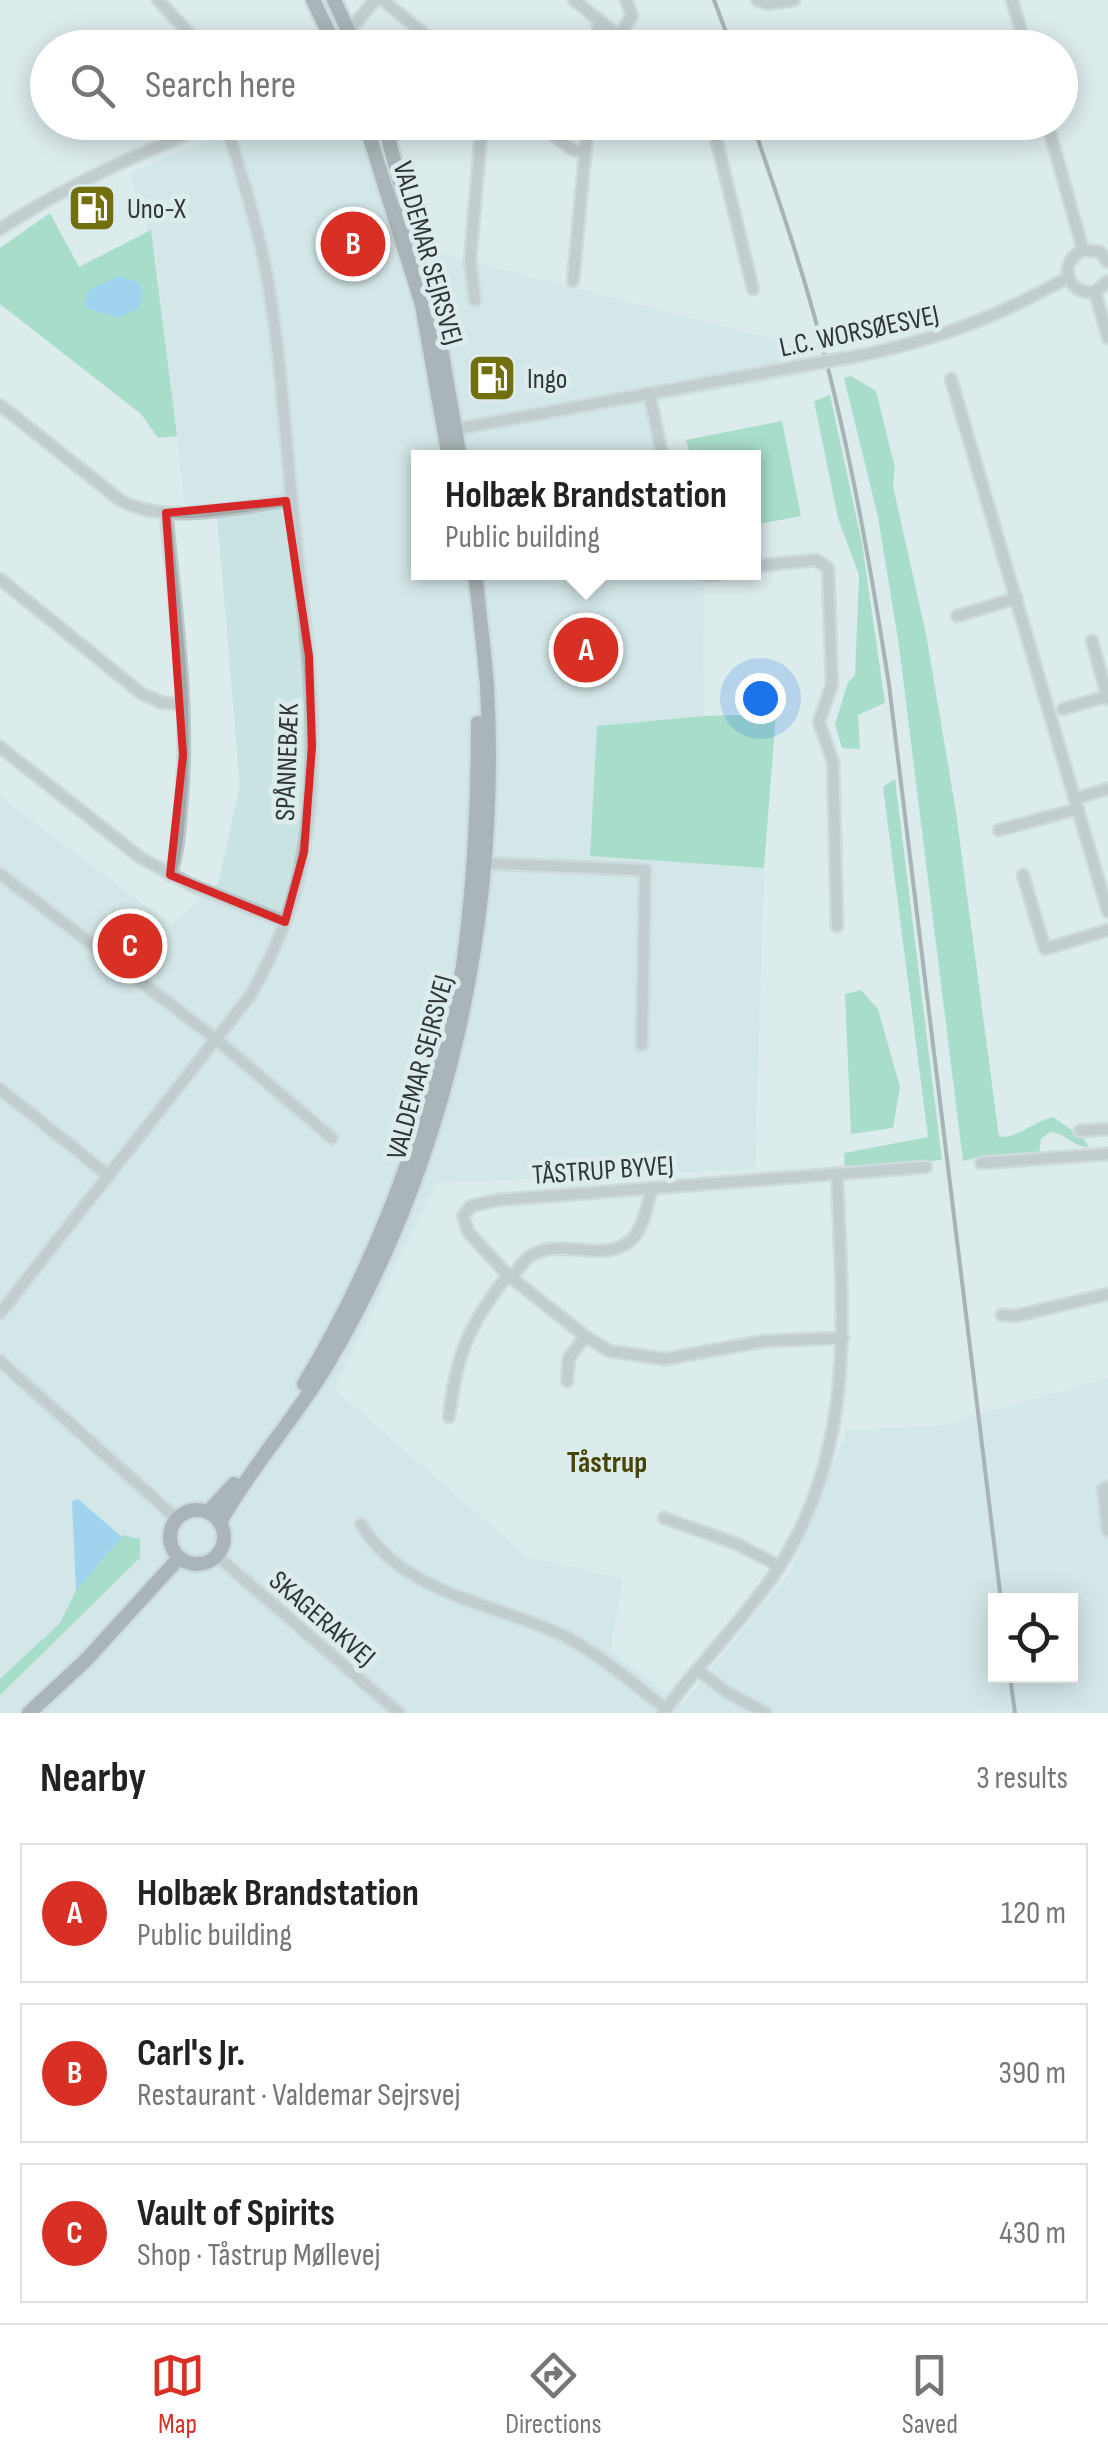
<!DOCTYPE html>
<html lang="en">
<head>
<meta charset="utf-8">
<style>
  body { margin:0; font-family:"Sofia Sans Condensed",sans-serif; background:#f6f6f6; color:#222 }
  .controls { position:absolute; right:30px; bottom:30px; display:grid; overflow:hidden; border-radius:0px; box-shadow:0 5px 25px #0003 }
  .controls button { width:90px; height:90px; display:grid; place-items:center; padding:0; border:0; border-bottom:2px solid #e0e0e0; background:#fff; color:#222; font:50px sans-serif }
  .you { position:absolute; left:760px; top:698px; width:35px; height:35px; margin:-25px; border:8px solid #fff; border-radius:50%; background:#1a73e8; box-shadow:0 0 0 15px #1a73e833 }
  .badge { display:grid; place-items:center; width:65px; height:65px; border-radius:50%; background:#d93025; color:#fff; font-size:32px; font-weight:700 }
  .pin { position:absolute; translate:-50% -50%; border:5px solid #fff; box-shadow:0 2px 10px #0006 }
  .popup { position:absolute; left:411px; top:450px; width:350px; height:130px; box-sizing:border-box; display:grid; place-content:center; border-radius:0px; background:#fff; filter:drop-shadow(0 2px 8px #0005); font-size:32px; white-space:nowrap; color:#767676 }
  .popup b { font-size:38px; color:#222 }
  .popup::after { content:''; position:absolute; left:50%; top:100%; margin-left:-20px; border:20px solid transparent; border-top-color:#fff }
  .list { margin:0; padding:0; list-style:none }
  h2 { display:flex; justify-content:space-between; align-items:center; height:130px; margin:0; padding:0 40px; font-size:42px }
  h2 small { font-size:32px; font-weight:400; color:#767676 }
  .list li { display:grid; grid-template-columns:65px 1fr auto; gap:30px; align-items:center; box-sizing:border-box; height:140px; margin:0 20px 20px; padding:0 20px; border:2px solid #e0e0e0; border-radius:0px }
  .list b { display:block; font-size:38px; white-space:nowrap }
  .list p { margin:0; font-size:32px; white-space:nowrap; color:#767676 }
  .list em { font-size:32px; font-style:normal; color:#767676 }
  .icon { flex:none; width:55px; height:55px; fill:none; stroke:currentColor; stroke-width:2; stroke-linecap:round; stroke-linejoin:round }
  .map { position:relative; flex:none; width:1108px; height:1713px; overflow:hidden }
  .search { position:absolute; background:#fff; box-shadow:0 5px 25px #0003; left:30px; right:30px; top:30px; height:110px; display:flex; align-items:center; gap:25px; box-sizing:border-box; padding:0 35px; border-radius:55px; color:#767676; font-size:38px }
  .sheet { height:610px; background:#fff }
  nav { display:flex; justify-content:space-around; align-items:center; box-sizing:border-box; height:140px; border-top:2px solid #e0e0e0; background:#fff; font-size:28px; color:#767676 }
  nav a { display:grid; justify-items:center; gap:5px }
  nav .on { color:#d93025 }
  .map>svg:first-child { display:block }
</style>
</head>
<body>
<div class="map">
<svg width="1108" height="1713" viewBox="0 0 1108 1713">
  <rect width="100%" height="100%" fill="#dcebec"/>
  <!-- built -->
  <path fill="#c9e2e2" fill-rule="evenodd" d="M246,123H357L397,242L792,344L801,351L806,375L661,400L657,411L668,457L418,458V572L703,573L704,716L597,727L731,867L764,868L755,1169L437,1183L334,1389L526,1556L623,1579L610,1651L683,1704L791,1571L847,1430L938,1426L1108,1378V1713H0V796L171,925L218,884L240,786L217,516L185,503L155,252L129,174ZM996,1600H1070V1676H996Z"/>
  <!-- green -->
  <g fill="#6ccda2">
    <path d="M50,213L79,267L151,230L177,436L158,438L141,414L0,304V248Z"/>
    <path d="M851,376L876,391L895,468L893,486L926,634L956,812L999,1137C1021,1137 1032,1122 1053,1117L1082,1137L1089,1147C1073,1147 1066,1133 1050,1132L1041,1139L1039,1154L985,1156L963,1161L899,646L878,517L844,378Z"/>
    <path d="M830,395L862,543L885,703L858,715L860,749L842,748L835,724L848,682L855,675L859,575L838,518L814,401Z"/>
    <path d="M782,421L801,516L754,525V458L691,457L686,440Z"/>
    <path d="M776,714L764,868L590,856L597,726L704,716Z"/>
    <path d="M895,779L942,1160L845,1169L844,1153L928,1137L883,787Z"/>
    <path d="M861,990L878,1009L900,1087L893,1128L851,1134L845,994Z"/>
    <path d="M123,1535L140,1539V1558L0,1695V1679L60,1623L76,1591Z"/>
  </g>
  <!-- water -->
  <g fill="#57b7ee">
    <path d="M120,276L139,283L143,292L140,308L119,318L86,308L84,302L90,289Z"/>
    <path d="M78,1499L122,1537L76,1591L72,1501Z"/>
  </g>
  <g fill="none" stroke-linecap="round" stroke-linejoin="round">
    <!-- minor casing -->
    <g stroke="#bac7c8" stroke-width="15">
      <g id="minor">
        <path d="M158,0L203,48"/>
        <path d="M383,0L441,48"/>
        <path d="M574,0L634,48"/>
        <path d="M757,0L768,4L794,0"/>
        <path d="M1012,0L1026,48"/>
        <path d="M619,36L632,16L626,0"/>
        <path d="M335,48L375,0"/>
        <path d="M596,48L599,20"/>
        <path d="M536,122L573,150L585,152"/>
        <path d="M712,122L753,289"/>
        <path d="M1047,122L1083,250"/>
        <path d="M0,229C68,184 141,153 216,122"/>
        <path d="M1108,262L1100,252L1083,250C1057,263 1066,295 1095,292L1108,281"/>
        <path d="M573,281L588,122"/>
        <path d="M1095,292L1108,338"/>
        <path d="M475,300L470,261L482,122"/>
        <path d="M863,355C942,338 997,317 1067,278"/>
        <path d="M951,379L1108,912"/>
        <path d="M649,393L663,458"/>
        <path d="M0,405L120,500C164,526 243,506 292,500"/>
        <path d="M451,430L800,366"/>
        <path d="M166,513C175,610 190,709 181,806C179,829 178,853 170,875"/>
        <path d="M754,566L816,560L828,568L832,684L819,722L833,762L837,926"/>
        <path d="M698,572L709,576L726,572"/>
        <path d="M0,579L142,694L163,703L183,704"/>
        <path d="M957,616L1017,598"/>
        <path d="M1092,641L1108,699"/>
        <path d="M1063,709L1108,696"/>
        <path d="M0,747L141,858L191,885L285,922"/>
        <path d="M1076,798L1108,789"/>
        <path d="M999,830L1078,809"/>
        <path d="M478,863L645,870L642,1045"/>
        <path d="M0,874L217,1040L332,1138"/>
        <path d="M1023,875L1045,949L1108,930"/>
        <path d="M0,1089L109,1176"/>
        <path d="M1080,1131L1108,1129"/>
        <path d="M981,1163L1108,1154"/>
        <path d="M512,1279C517,1270 524,1260 532,1255C561,1237 606,1265 632,1239C644,1227 647,1205 652,1188"/>
        <path d="M0,1313L250,996C275,952 295,906 303,855C323,745 306,634 294,524C285,437 281,347 264,261C254,214 240,168 225,122"/>
        <path d="M1002,1315L1016,1316L1108,1294"/>
        <path d="M843,1338L765,1341L665,1359L609,1351L585,1336L508,1275L468,1232L463,1216L471,1206L498,1200L926,1167"/>
        <path d="M0,1361L177,1519"/>
        <path d="M567,1381L569,1358L585,1336"/>
        <path d="M449,1417C456,1355 469,1324 508,1275"/>
        <path d="M1108,1487L1103,1489L1108,1531"/>
        <path d="M664,1518L737,1544L779,1566"/>
        <path d="M361,1524C403,1596 498,1603 566,1637C602,1656 634,1684 666,1709"/>
        <path d="M217,1556L399,1713"/>
        <path d="M699,1671L728,1693L766,1713"/>
        <path d="M663,1713C699,1663 744,1620 778,1569C858,1444 842,1315 837,1174"/>
      </g>
    </g>
    <!-- major casing -->
    <g stroke="#bac7c8" stroke-width="19">
      <g id="major">
        <path d="M313,0L336,48"/>
        <path d="M334,0L356,48"/>
        <path d="M365,122L422,305L449,458"/>
        <path d="M384,122L437,325L460,458"/>
        <path d="M304,1384C368,1278 414,1160 445,1040C451,1016 459,991 463,966C474,886 478,803 478,723"/>
        <circle cx="197" cy="1537" r="27"/>
        <path d="M208,1512L234,1484"/>
        <path d="M220,1522C251,1467 294,1420 327,1365C447,1163 500,920 487,686C484,648 479,610 475,572"/>
        <path d="M29,1713L85,1661L179,1558"/>
      </g>
    </g>
    <!-- minor -->
    <use href="#minor" stroke="#a3a9aa" stroke-width="10"/>
    <!-- major -->
    <use href="#major" stroke="#6a7478" stroke-width="14"/>
    <!-- rail -->
    <g stroke="#676f70" stroke-width="4">
      <path d="M714,0L732,48"/>
      <path d="M752,122C777,195 802,267 821,341C851,454 871,569 889,685L1001,1600"/>
      <path d="M1010,1676L1015,1713"/>
    </g>
    <!-- minor-bridge casing -->
    <g stroke="#bac7c8" stroke-width="15" stroke-linecap="butt">
      <path id="minor-bridge" d="M800,366L863,355"/>
    </g>
    <!-- minor-bridge -->
    <use href="#minor-bridge" stroke="#a3a9aa" stroke-width="10"/>
  </g>
  <!-- marked area -->
  <path d="M0 0H1108V1713H0ZM286,501L309,656L312,746L304,852L285,922L170,875L183,755L166,513Z" fill="#dcebec" fill-opacity=".55" fill-rule="evenodd"/>
  <path fill="none" stroke="#d62828" stroke-width="8" stroke-linejoin="round" d="M286,501L309,656L312,746L304,852L285,922L170,875L183,755L166,513Z"/>
  <!-- icons -->
  <defs>
    <g id="fuel-square" transform="scale(2.5)"><rect x="-9" y="-9" width="18" height="18" rx="4" fill="#716f10" stroke="#dcebec"/><path d="M-5.5-6h7V0h2V4h1.3V-2.5L3-4.5l.8-.8L6-3V5H2.5V1h-1V6h-7ZM-4.2-4.7v3.2H.2V-4.7Z" fill="#fff"/></g>
  </defs>
  <g fill-rule="evenodd">
    <use href="#fuel-square" x="92" y="208"/>
    <use href="#fuel-square" x="492" y="378"/>
  </g>
  <g text-anchor="middle" stroke-width="10" stroke-linejoin="round" paint-order="stroke">
    <!-- poi labels -->
    <g font-size="28" fill="#303636" stroke="#dcebec" text-anchor="start">
      <text x="127" y="218">Uno-X</text>
      <text x="527" y="388">Ingo</text>
    </g>
    <!-- street labels -->
    <g font-size="28" fill="#303636" stroke="#dcebec">
      <text transform="translate(429 253) rotate(74)" y="10">VALDEMAR SEJRSVEJ</text>
      <text transform="translate(859 330) rotate(-12)" y="10">L.C. WORSØESVEJ</text>
      <text transform="translate(286 762) rotate(-88)" y="10">SPÅNNEBÆK</text>
      <text transform="translate(419 1067) rotate(-75)" y="10">VALDEMAR SEJRSVEJ</text>
      <text transform="translate(603 1169) rotate(-4)" y="10">TÅSTRUP BYVEJ</text>
      <text transform="translate(323 1618) rotate(41)" y="10">SKAGERAKVEJ</text>
    </g>
    <!-- neighbourhood labels -->
    <g font-size="30" font-weight="bold" fill="#474504" stroke="#dcebec">
      <text x="607" y="1472">Tåstrup</text>
    </g>
  </g>
</svg>
<div class="controls">
<button><svg class="icon" aria-label="locate" viewBox="0 0 24 24"><circle cx="12" cy="12" r="6"/><path d="M12 2v4M12 18v4M2 12h4M18 12h4"/></svg></button>
</div>
<div class="you"></div>
<div class="pin badge" style="left:586px;top:650px">A</div>
<div class="popup"><b>Holbæk Brandstation</b>Public building</div>
<div class="pin badge" style="left:353px;top:244px">B</div>
<div class="pin badge" style="left:130px;top:946px">C</div>
<div class="search"><svg class="icon" aria-label="search" viewBox="0 0 24 24"><circle cx="10" cy="10" r="6"/><path d="M15 15l6 6"/></svg>Search here</div>
</div>
<section class="sheet">
<h2>Nearby<small>3 results</small></h2>
<ul class="list">
<li><span class="badge">A</span><div><b>Holbæk Brandstation</b><p>Public building</p></div><em>120 m</em></li>
<li><span class="badge">B</span><div><b>Carl's Jr.</b><p>Restaurant · Valdemar Sejrsvej</p></div><em>390 m</em></li>
<li><span class="badge">C</span><div><b>Vault of Spirits</b><p>Shop · Tåstrup Møllevej</p></div><em>430 m</em></li>
</ul>
</section>
<nav>
<a class="on"><svg class="icon" aria-label="map" viewBox="0 0 24 24"><path d="M3 6l6-2 6 2 6-2v14l-6 2-6-2-6 2zM9 4v14M15 6v14"/></svg>Map</a>
<a><svg class="icon" aria-label="directions" viewBox="0 0 24 24"><path d="M12 3l9 9-9 9-9-9zM9 14v-3h6M13 9l2 2-2 2"/></svg>Directions</a>
<a><svg class="icon" aria-label="saved" viewBox="0 0 24 24"><path d="M7 4h10v16l-5-4-5 4z"/></svg>Saved</a>
</nav>
</body>
</html>
